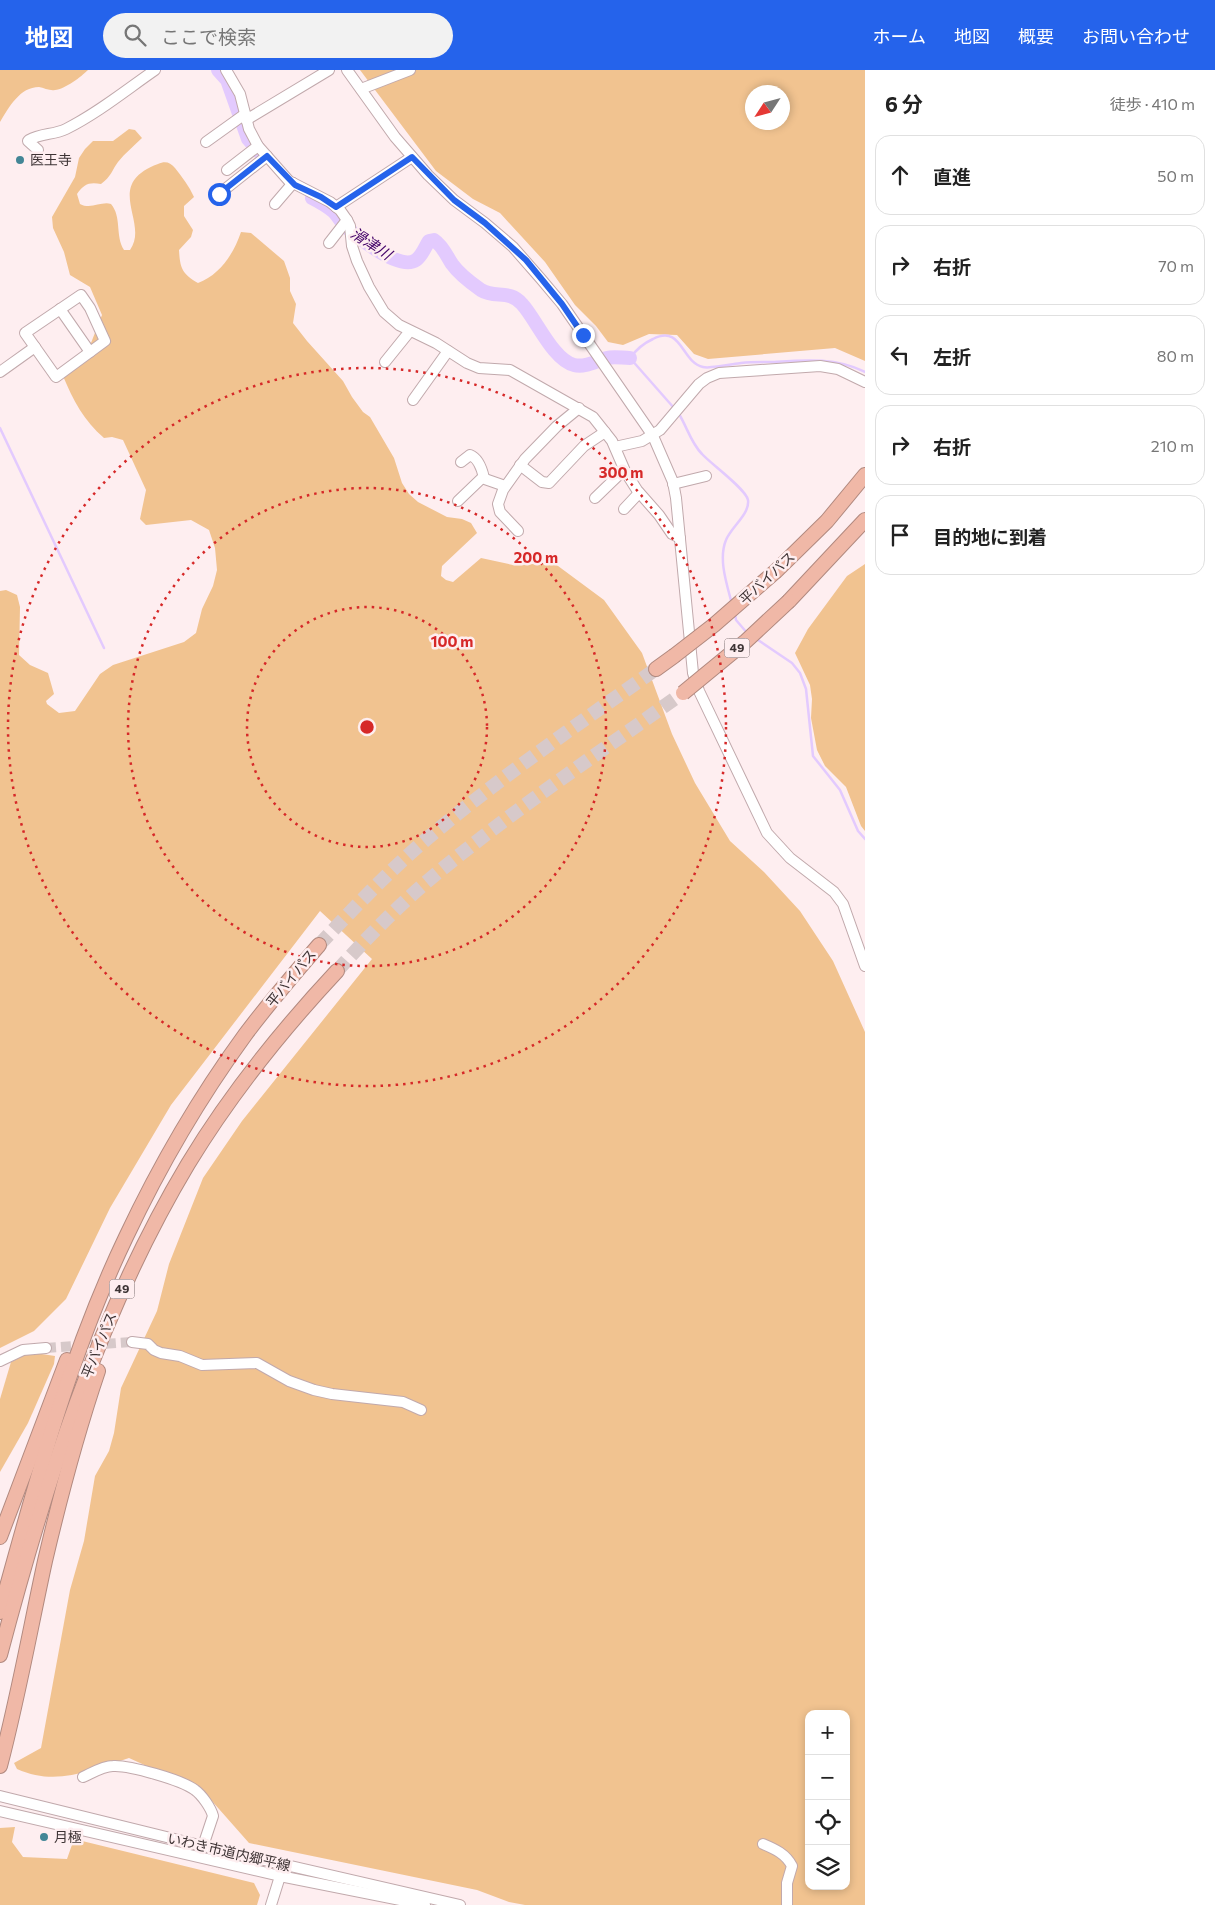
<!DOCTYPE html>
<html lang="ja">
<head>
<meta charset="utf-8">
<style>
  body { margin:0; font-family:Commissioner,"Noto Sans JP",sans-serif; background:#f2f2f2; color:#222 }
  .controls { position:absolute; right:15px; bottom:15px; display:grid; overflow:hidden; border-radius:10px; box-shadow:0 2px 8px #0003 }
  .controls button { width:45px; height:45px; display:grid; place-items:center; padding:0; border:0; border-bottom:1px solid #e0e0e0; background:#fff; color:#222; font:25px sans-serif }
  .compass { position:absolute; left:745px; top:15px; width:45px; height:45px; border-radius:50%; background:#fff; box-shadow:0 2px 8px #0003; rotate:234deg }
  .stop { position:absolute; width:15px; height:15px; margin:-11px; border:4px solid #2563eb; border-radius:50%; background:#fff }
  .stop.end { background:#2563eb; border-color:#fff; box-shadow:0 1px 5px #0008 }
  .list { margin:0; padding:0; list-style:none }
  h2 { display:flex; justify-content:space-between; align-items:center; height:65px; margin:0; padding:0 20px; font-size:21px }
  h2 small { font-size:16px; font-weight:400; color:#767676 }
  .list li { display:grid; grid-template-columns:32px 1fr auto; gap:15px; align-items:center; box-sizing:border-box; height:80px; margin:0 10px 10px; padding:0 10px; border:1px solid #e0e0e0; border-radius:15px }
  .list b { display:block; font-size:19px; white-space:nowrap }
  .list em { font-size:16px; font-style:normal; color:#767676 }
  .icon { flex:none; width:28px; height:28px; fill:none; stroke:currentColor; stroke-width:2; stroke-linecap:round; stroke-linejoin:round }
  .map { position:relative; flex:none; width:865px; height:1835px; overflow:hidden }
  header { display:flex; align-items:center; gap:30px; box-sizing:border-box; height:70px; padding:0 25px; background:#2563eb; color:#fff }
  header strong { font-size:24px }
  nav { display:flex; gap:28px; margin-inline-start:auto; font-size:18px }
  .search { width:350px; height:45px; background:#f2f2f2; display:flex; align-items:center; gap:12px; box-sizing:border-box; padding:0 18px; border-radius:28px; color:#767676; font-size:19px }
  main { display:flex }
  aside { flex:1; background:#fff }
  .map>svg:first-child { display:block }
</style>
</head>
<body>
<header>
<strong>地図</strong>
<div class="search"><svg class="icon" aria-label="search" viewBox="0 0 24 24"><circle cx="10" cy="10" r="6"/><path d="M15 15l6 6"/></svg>ここで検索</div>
<nav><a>ホーム</a><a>地図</a><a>概要</a><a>お問い合わせ</a></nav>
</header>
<main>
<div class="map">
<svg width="865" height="1835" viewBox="0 0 865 1835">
  <rect width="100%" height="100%" fill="#feeef0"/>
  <!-- green -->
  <g fill="#f1c390" fill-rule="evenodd">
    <path d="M0,0H88C81,7 65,19 55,20C50,21 44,18 39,17C20,17 9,37 0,52Z"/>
    <path d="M360,0H865V291L835,278L708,289L694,284L677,265L649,264L623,275L608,272L596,256L575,235L545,192L500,143L473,129L436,101ZM752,22H782V52H752Z"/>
    <path d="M129,59L135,60L142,68C134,76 125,83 118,92C112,100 111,107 101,114C89,112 84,114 77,124L80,134C91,140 101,131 111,134C122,147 115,166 124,180H130C150,152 102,115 158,94C165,91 170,92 175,98C182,107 189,116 194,127L184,136V146L193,160L191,167L179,180C180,198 182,204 198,213C220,205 234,183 241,162L251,163L284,191L290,208V221L296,234L293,253L307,271L343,311L352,327L363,342L370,347L394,388L402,413L409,424L418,432L447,447L462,449L471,453L477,463L442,496L441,506L446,510L453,512L481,488L513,495L554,493L604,530L642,583L672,664L695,713L730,771L764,802L800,841L833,891L865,962V1835H525L509,1832L477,1820L249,1773L204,1722L129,1688C90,1700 57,1717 17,1699L14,1693L41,1678L70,1520L84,1471L95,1406L109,1381L114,1363L121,1318L157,1241L169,1194L203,1108L242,1051L372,889L320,841L171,1035L110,1138L66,1229L34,1261L0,1278V521L6,520L17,525L20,537L19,585L30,595L48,603L54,624L46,631L47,634L59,643L75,641L100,604L113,595L184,572L196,563L202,539L213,516L217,500L215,478L209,460L191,450L146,455L140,449L146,420L123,370L112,367L104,368C84,351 73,330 63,306L89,278L102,245L90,217L70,205L64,182L53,158L52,147L75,107L79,88L85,79L93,71H113ZM809,1644H846V1816H809Z"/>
    <path d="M865,494V761L861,756L846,717L825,696L817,680L811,648L812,629L810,615L795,583L808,559L847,506Z"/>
    <path d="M35,1283L55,1286L54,1294L28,1353L0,1402V1329L11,1292L25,1285Z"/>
    <path d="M15,1757L12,1772L23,1787L67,1789L74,1769L254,1813L260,1825L257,1835H0V1758Z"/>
  </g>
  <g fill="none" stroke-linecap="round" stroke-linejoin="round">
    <!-- stream -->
    <g stroke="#e3cafe" stroke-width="2.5">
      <path d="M674,338L630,288C636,280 644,273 653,269C682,254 681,292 703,297C710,299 733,294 741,293C751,292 761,292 772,292C804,290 835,287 865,302"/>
      <path d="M679,344C687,357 691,373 702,384C711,394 746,419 748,430C750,444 731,457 726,470C718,489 727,515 732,534"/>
      <path d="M0,358L104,578"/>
      <path d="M735,544L736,550L748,564"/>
      <path d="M755,568L792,593L800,603L806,619L813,686L840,720L858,761L865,769"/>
    </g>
    <!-- river -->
    <g stroke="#e3cafe" stroke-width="14">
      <path d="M218,0L227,10L248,69L261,84"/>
      <path d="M312,128C320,132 327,136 334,142C339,147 341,153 346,157C359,168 400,201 416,190C422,186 425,177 429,171L434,170C443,176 446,185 452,194C459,204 471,213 481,220C495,229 509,219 522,234C536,249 553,290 574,295C585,298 596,291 607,288C614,286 622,288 630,288"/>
    </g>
    <!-- minor-tunnel -->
    <path stroke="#d7c9ca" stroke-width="10" stroke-dasharray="10 5" stroke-linecap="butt" d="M46,1278L132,1272"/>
    <!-- highway-tunnel -->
    <g stroke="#d7c9ca" stroke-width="14" stroke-dasharray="14 7" stroke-linecap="butt">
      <path d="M319,875C352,840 385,805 422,773C496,710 577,655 656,599"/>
      <path d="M337,901C364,871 392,842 423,815C503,747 592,688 677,627"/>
    </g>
    <!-- minor casing -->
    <g stroke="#c1a9ac" stroke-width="12">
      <g id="minor">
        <path d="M226,0L240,24L249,59L258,76L289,111L330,132L340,140L347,150L350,156L352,176L357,191L369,217L384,242L399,255L436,273L467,293L479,298L510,300L593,347L612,371L625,401L637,420L659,445L672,464L680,468"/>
        <path d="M347,0L395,67L428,105L454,130L485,153L513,177L541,209L562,234L653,366L673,412L676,428L693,603L699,621L767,763L790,788L834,822L843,834L865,896"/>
        <path d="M361,19L410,0"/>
        <path d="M246,50L329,0"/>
        <path d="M206,72L245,44"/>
        <path d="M38,80L28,71L29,70C41,63 54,65 66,59C98,43 126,20 155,0"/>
        <path d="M227,100L258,76"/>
        <path d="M219,124L267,86"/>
        <path d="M275,134L293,113"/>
        <path d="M336,137L412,87"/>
        <path d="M329,173L347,150"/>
        <path d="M81,225L90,238L105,271L56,307L25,263Z"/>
        <path d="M60,239L90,282"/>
        <path d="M385,292L410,261"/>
        <path d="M0,302L35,277"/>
        <path d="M413,330L448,281"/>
        <path d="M615,377L642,371L660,360L699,314L707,308L719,303L820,296L838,299L865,312"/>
        <path d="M461,392L470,385C478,388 482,399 484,408"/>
        <path d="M520,395L542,412L549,413L584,376L605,362"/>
        <path d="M673,414L706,406"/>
        <path d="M595,428L624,400"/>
        <path d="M458,431L482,408L505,416"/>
        <path d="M624,439L639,423"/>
        <path d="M518,461L500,442L498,434L503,420L525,389L557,356L579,338"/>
        <path d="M132,1272L148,1274L154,1280L161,1283L180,1286L202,1295L257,1293L289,1311L314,1320L332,1324L403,1332L421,1340"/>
        <path d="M0,1291L23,1280L46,1278"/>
        <path d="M83,1707C92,1703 103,1696 113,1696C129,1695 182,1710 195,1720C202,1725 211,1738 213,1746L203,1776"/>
        <path d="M0,1726L203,1776L460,1835"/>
        <path d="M0,1741L280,1806L425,1835"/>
        <path d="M763,1774C775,1779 786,1784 792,1796L787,1813V1835"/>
        <path d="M271,1835L282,1800"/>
      </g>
    </g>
    <!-- highway casing -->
    <g stroke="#b1897f" stroke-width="16">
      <g id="highway">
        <path d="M776,501L827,451L865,405"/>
        <path d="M789,531L865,450"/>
        <path d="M656,599L674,586"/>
        <path d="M0,1467L67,1290"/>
        <path d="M0,1542C35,1415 69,1286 126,1167C159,1097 199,1028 245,965C268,934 294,904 319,875"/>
        <path d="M0,1585C45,1415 97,1246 188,1094C231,1023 281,961 337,901"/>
        <path d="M0,1696C18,1628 30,1560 45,1491C60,1427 77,1363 98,1301"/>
      </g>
    </g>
    <!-- minor -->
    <use href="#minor" stroke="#fff" stroke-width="10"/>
    <!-- highway -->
    <use href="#highway" stroke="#f0b8a7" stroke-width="14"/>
    <!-- highway-bridge casing -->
    <g stroke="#b1897f" stroke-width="16" stroke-linecap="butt">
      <g id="highway-bridge">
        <path d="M674,586L714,555L776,501"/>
        <path d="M683,623L745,572L789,531"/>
      </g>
    </g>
    <!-- highway-bridge -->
    <use href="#highway-bridge" stroke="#f0b8a7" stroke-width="14"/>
  </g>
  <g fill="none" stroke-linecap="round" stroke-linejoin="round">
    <!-- route -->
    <path stroke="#2563eb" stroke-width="6" d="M219,124L267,86L295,115L321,127L336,137L412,87L454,130L485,153L526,190L562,234L583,265"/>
  </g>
  <!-- distance rings -->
  <g fill="none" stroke="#d62828" stroke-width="2.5" stroke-dasharray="2.5 5">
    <circle cx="367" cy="657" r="120"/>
    <circle cx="367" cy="657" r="239"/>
    <circle cx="367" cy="657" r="359"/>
  </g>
  <!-- markers -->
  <g fill="#438696" stroke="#feeef0" stroke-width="2">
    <circle cx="20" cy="90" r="5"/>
    <circle cx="44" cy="1767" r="5"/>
  </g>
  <g text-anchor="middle" stroke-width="5" stroke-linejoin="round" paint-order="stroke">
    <!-- shield labels -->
    <g fill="#feeef0" stroke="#776b6c" stroke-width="1">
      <rect x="724.5" y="568.5" width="25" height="19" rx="4"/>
      <rect x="109.5" y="1209.5" width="25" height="19" rx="4"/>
    </g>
    <g font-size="12" font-weight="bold" fill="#3d3334">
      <text x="737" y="582">49</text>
      <text x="122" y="1223">49</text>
    </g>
    <!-- poi labels -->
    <g font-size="14" fill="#3d3334" stroke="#feeef0" text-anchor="start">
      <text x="30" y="95">医王寺</text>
      <text x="54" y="1772">月極</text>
    </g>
    <!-- street labels -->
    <g font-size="14" fill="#3d3334" stroke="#feeef0">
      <text transform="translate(767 508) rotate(-43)" y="5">平バイパス</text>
      <text transform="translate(291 908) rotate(-51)" y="5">平バイパス</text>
      <text transform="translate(99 1275) rotate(-68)" y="5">平バイパス</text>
      <text transform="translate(229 1782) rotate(13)" y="5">いわき市道内郷平線</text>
    </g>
    <!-- water labels -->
    <g font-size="15" font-style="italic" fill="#420068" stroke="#feeef0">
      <text transform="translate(371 174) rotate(33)" y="5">滑津川</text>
    </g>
  </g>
  <circle cx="367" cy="657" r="8" fill="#d62828" stroke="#feeef0" stroke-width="2.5"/>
  <g font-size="15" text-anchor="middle" font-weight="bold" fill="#d62828" stroke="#feeef0" stroke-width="5" stroke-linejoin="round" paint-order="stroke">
    <text x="621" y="408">300 m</text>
    <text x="536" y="493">200 m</text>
    <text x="452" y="577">100 m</text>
  </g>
</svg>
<div class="controls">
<button>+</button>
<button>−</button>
<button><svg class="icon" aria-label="locate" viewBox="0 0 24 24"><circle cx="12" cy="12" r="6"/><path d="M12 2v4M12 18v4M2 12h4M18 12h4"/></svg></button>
<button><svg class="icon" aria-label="layers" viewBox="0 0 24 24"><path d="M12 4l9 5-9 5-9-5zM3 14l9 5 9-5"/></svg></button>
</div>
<svg class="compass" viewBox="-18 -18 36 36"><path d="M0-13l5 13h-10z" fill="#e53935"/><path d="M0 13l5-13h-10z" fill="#767676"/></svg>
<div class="stop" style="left:219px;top:124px"></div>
<div class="stop end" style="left:583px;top:265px"></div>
</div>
<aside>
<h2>6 分<small>徒歩 · 410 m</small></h2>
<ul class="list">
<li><svg class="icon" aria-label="ahead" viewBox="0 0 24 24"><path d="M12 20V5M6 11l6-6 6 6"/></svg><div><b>直進</b></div><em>50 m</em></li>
<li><svg class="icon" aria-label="right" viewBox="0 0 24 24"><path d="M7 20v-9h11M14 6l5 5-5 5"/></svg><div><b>右折</b></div><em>70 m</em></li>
<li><svg class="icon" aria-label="left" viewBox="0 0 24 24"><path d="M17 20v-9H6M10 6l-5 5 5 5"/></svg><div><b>左折</b></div><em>80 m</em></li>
<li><svg class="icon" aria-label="right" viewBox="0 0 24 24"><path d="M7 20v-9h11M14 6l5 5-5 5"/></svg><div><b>右折</b></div><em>210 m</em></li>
<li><svg class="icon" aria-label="arrive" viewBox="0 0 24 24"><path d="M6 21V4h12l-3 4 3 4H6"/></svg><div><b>目的地に到着</b></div></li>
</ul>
</aside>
</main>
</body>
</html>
